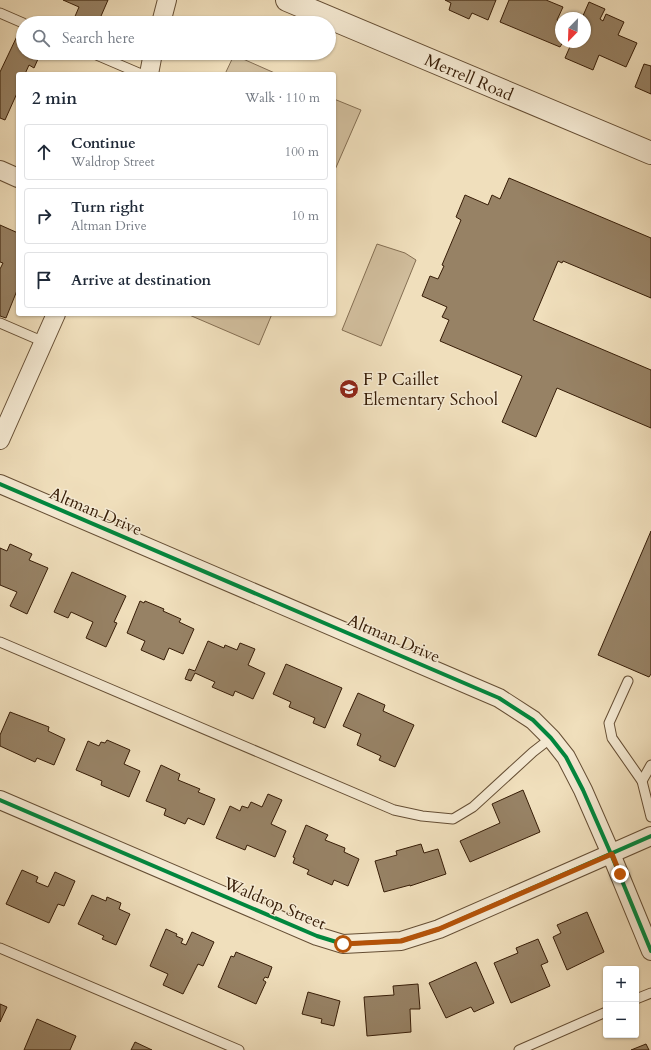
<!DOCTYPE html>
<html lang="en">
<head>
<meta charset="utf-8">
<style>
  body { margin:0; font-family:Cardo,serif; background:#f6f6f7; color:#1f2937 }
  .controls { position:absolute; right:12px; bottom:12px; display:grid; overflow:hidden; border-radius:4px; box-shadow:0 1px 3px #0004 }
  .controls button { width:36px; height:36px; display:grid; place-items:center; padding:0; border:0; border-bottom:1px solid #e0e1e3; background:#fff; color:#1f2937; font:20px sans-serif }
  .compass { position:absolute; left:555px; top:12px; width:36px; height:36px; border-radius:50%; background:#fff; box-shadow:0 1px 3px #0004; rotate:203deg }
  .stop { position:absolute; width:12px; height:12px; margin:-9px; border:3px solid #b45309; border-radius:50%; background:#fff }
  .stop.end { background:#b45309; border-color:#fff; box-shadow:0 1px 4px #0008 }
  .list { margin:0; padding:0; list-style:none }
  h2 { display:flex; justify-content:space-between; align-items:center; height:52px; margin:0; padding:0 16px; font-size:17px }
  h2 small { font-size:13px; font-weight:400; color:#747a83 }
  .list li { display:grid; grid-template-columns:26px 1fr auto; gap:12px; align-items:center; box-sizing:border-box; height:56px; margin:0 8px 8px; padding:0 8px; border:1px solid #e0e1e3; border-radius:4px }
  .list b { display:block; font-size:15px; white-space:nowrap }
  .list p { margin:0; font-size:13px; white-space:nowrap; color:#747a83 }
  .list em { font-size:13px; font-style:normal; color:#747a83 }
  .icon { flex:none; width:22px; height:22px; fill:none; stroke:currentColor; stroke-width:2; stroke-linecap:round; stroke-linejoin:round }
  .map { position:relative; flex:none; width:651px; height:1050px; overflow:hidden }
  .search { position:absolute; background:#fff; box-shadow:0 1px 3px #0004; left:16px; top:16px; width:320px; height:44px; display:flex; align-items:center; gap:10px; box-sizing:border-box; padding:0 14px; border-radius:22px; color:#747a83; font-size:15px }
  .panel { position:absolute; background:#fff; box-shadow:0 1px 3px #0004; left:16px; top:72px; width:320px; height:244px; border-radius:4px }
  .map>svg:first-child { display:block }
</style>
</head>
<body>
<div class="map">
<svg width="651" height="1050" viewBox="0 0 651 1050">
  <rect width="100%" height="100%" fill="#f0dfbc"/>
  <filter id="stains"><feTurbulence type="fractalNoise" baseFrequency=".005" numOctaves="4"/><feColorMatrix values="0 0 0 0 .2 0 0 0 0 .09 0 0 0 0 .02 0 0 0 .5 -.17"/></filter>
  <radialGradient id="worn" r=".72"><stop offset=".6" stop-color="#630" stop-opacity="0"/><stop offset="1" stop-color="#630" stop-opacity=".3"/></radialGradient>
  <!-- green -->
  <g fill="#d1be9d" stroke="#846e52">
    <path d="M234,55L277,74H225Z"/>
    <path d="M334,99L361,110L334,172Z"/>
    <path d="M377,244L405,253L416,260L381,346L342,330Z"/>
    <path d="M187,314H272L259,345Z"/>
  </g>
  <!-- building -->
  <g fill="#978265" stroke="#371d07">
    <path d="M63,0H108L98,23H78L73,21L79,7Z"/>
    <path d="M445,0H496L488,20L472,13L469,19L449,10L451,3Z"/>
    <path d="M509,0H546L563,7L557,20L561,22V42H563L560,47L500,22Z"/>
    <path d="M589,2L605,9L600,19L603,21L606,14L624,22L618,35L637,43L626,67L599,55L593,70L565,58L572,42H585V18H582Z"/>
    <path d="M19,32L23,33V53H31L38,59L34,68L29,65L25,74H18V91L5,120L0,118V72Z"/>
    <path d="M644,64L651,66V94L635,87Z"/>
    <path d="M509,178L651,238V298L563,261L562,263L558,261L533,320L651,370V428L557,388L536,437L502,422L522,376L440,341L449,320L442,317L447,307L422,296L430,276L438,279L444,266L442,265L461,220L456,217L465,195L488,205L492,195L500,199Z"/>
    <path d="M0,225L18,233V288L6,318L0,316V269L3,263L0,262Z"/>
    <path d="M651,531V674L649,677L598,655Z"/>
    <path d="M10,544L32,554L29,560L48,568L27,614L10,606L17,592L0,585V548L7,551Z"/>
    <path d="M72,572L126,596L114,622L117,623L106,647L86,638L93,622L71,612L68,618L54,612Z"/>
    <path d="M140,601L144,603L145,601L164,609L163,611L181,619L179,622L194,629L183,654L169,648L164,660L141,650L145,641L127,633Z"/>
    <path d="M208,641L224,648L225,645L237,650L240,643L255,649L248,665L265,673L253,699L235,691L233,696L212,687L215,682L195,673L191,681L185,679L189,669L195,671Z"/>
    <path d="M286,664L342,688L325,728L313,723L315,718L289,707L291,702L273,694Z"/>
    <path d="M358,693L385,705L383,711L414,725L395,767L379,760L381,756L357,745L361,734L343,726Z"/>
    <path d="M10,712L49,727L48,731L65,739L54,765L37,758L35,762L0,746V735Z"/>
    <path d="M107,740L130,750L124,764L140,771L129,797L101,785L102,781L76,770L88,741L99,746L101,742L105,743Z"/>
    <path d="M161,765L180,774L178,780L200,789L198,792L215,799L204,825L188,818L185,824L164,815L166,809L146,801Z"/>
    <path d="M523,790L540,832L470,862L460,841L500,823L492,804Z"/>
    <path d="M268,794L282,800L271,824L286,831L275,857L247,845L245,850L216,838L230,806L240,811L242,806L248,808L251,802L262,807Z"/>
    <path d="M306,825L328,835L325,840L345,848L344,852L359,859L348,886L334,880L332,885L307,874L309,870L293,863L295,858L293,857Z"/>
    <path d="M421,844L424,853L438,849L446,874L410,886V885L384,892L375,861L397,855L396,851Z"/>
    <path d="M22,870L38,877L36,882L48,887L55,872L75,881L64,906L58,904L49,923L6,904Z"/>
    <path d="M92,895L106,901L107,897L121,903L119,909L130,914L116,945L102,939L104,936L78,924Z"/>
    <path d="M587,912L604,952L567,970L553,937L561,933L557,925Z"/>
    <path d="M166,929L177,934L176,936L183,939L181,943L186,945L192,932L214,942L203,966L198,964L183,994L163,985L168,974L150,966Z"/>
    <path d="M538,939L548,962L541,965L550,986L511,1003L494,963L518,953L516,948Z"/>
    <path d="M236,952L272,967L268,978L265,977L263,980L266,982L256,1004L218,987L231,956L234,957Z"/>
    <path d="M476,962L494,1003L474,1012L471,1007L446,1018L429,983Z"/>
    <path d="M418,984L420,1009H410L411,1032L367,1036L364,997L394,995L393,986Z"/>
    <path d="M308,992L340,1001L334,1026L321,1023L322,1019L302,1014Z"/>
    <path d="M0,1004L7,1007L0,1022Z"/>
    <path d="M37,1019L76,1036L70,1050H24Z"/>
    <path d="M135,1042L152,1050H131Z"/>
    <path d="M646,1044L649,1050H631Z"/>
  </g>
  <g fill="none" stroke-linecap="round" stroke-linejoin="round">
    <!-- service casing -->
    <g stroke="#654e34" stroke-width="11">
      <g id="service">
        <path d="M0,13L23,23"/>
        <path d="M92,53L141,74"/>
        <path d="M0,323L44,342"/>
        <path d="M0,642L394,810L422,816L453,819L473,807L533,752L551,738"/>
        <path d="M628,681L609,723L612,738L642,781"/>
        <path d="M651,765L642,781L651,817"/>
        <path d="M0,948L239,1050"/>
        <path d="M636,999L651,993"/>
        <path d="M519,1050L606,1012"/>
      </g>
    </g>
    <!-- minor casing -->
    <g stroke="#654e34" stroke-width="20">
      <g id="minor">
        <path d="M161,23L167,0"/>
        <path d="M149,74L153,53"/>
        <path d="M0,170L18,178"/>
        <path d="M0,440L56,314"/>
        <path d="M0,484L499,698L533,720L551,738L566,757L583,790L611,854L651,951"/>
        <path d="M0,800L317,936L343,944L401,941L439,929L651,836"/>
      </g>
    </g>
    <!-- tertiary casing -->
    <g stroke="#654e34" stroke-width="24">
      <path id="tertiary" d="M287,0L651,153"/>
    </g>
    <!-- service -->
    <use href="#service" stroke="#f5ead3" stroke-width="9"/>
    <!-- minor -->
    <use href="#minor" stroke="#f5ead3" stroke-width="18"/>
    <!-- tertiary -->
    <use href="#tertiary" stroke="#f5ead3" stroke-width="22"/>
    <!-- cycleway casing -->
    <g stroke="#f5ead3" stroke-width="6">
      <g id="cycleway">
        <path d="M0,484L499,698L533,720L551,738L566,757L583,790L611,854L651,951"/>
        <path d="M0,800L317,936L343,944L401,941L439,929L651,836"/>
      </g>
    </g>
    <!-- cycleway -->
    <use href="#cycleway" stroke="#00873e" stroke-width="4"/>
  </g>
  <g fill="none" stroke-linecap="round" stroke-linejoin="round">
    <!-- route -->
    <path stroke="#b45309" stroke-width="5" d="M343,944L401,941L439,929L612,854L620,874"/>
  </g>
  <!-- icons -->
  <defs>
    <g id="school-disc" transform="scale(1)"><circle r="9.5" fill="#8f2418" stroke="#f5ead3"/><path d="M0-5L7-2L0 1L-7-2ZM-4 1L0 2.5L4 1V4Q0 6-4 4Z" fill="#fff"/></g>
  </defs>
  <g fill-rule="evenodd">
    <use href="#school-disc" x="349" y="389"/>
  </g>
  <g text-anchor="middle" stroke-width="3" stroke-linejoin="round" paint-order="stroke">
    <!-- street labels -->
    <g font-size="17" fill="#371d07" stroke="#f5ead3">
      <text transform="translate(469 77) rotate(23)" y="6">Merrell Road</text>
      <text transform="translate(96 511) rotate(23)" y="6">Altman Drive</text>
      <text transform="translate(394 638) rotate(23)" y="6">Altman Drive</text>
      <text transform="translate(275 903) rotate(23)" y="6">Waldrop Street</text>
    </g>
    <!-- poi labels -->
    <g font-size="17" fill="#371d07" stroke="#f5ead3" text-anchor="start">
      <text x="363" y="385">F P Caillet<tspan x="363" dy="20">Elementary School</tspan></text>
    </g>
  </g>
  <rect width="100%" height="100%" filter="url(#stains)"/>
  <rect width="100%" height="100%" fill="url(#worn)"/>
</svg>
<div class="controls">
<button>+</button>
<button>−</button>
</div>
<svg class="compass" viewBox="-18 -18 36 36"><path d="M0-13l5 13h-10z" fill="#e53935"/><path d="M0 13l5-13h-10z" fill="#747a83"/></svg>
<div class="stop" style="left:343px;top:944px"></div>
<div class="stop end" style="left:620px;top:874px"></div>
<div class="search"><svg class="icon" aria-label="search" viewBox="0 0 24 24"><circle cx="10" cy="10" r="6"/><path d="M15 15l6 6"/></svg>Search here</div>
<section class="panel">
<h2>2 min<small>Walk · 110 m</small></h2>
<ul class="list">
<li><svg class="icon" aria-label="ahead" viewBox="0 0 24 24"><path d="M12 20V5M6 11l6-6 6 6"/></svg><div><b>Continue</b><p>Waldrop Street</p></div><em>100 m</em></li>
<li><svg class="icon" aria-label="right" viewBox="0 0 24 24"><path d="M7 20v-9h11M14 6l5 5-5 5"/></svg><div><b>Turn right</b><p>Altman Drive</p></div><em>10 m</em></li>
<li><svg class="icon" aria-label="arrive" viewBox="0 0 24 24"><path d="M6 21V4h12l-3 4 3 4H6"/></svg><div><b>Arrive at destination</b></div></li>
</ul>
</section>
</div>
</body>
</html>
